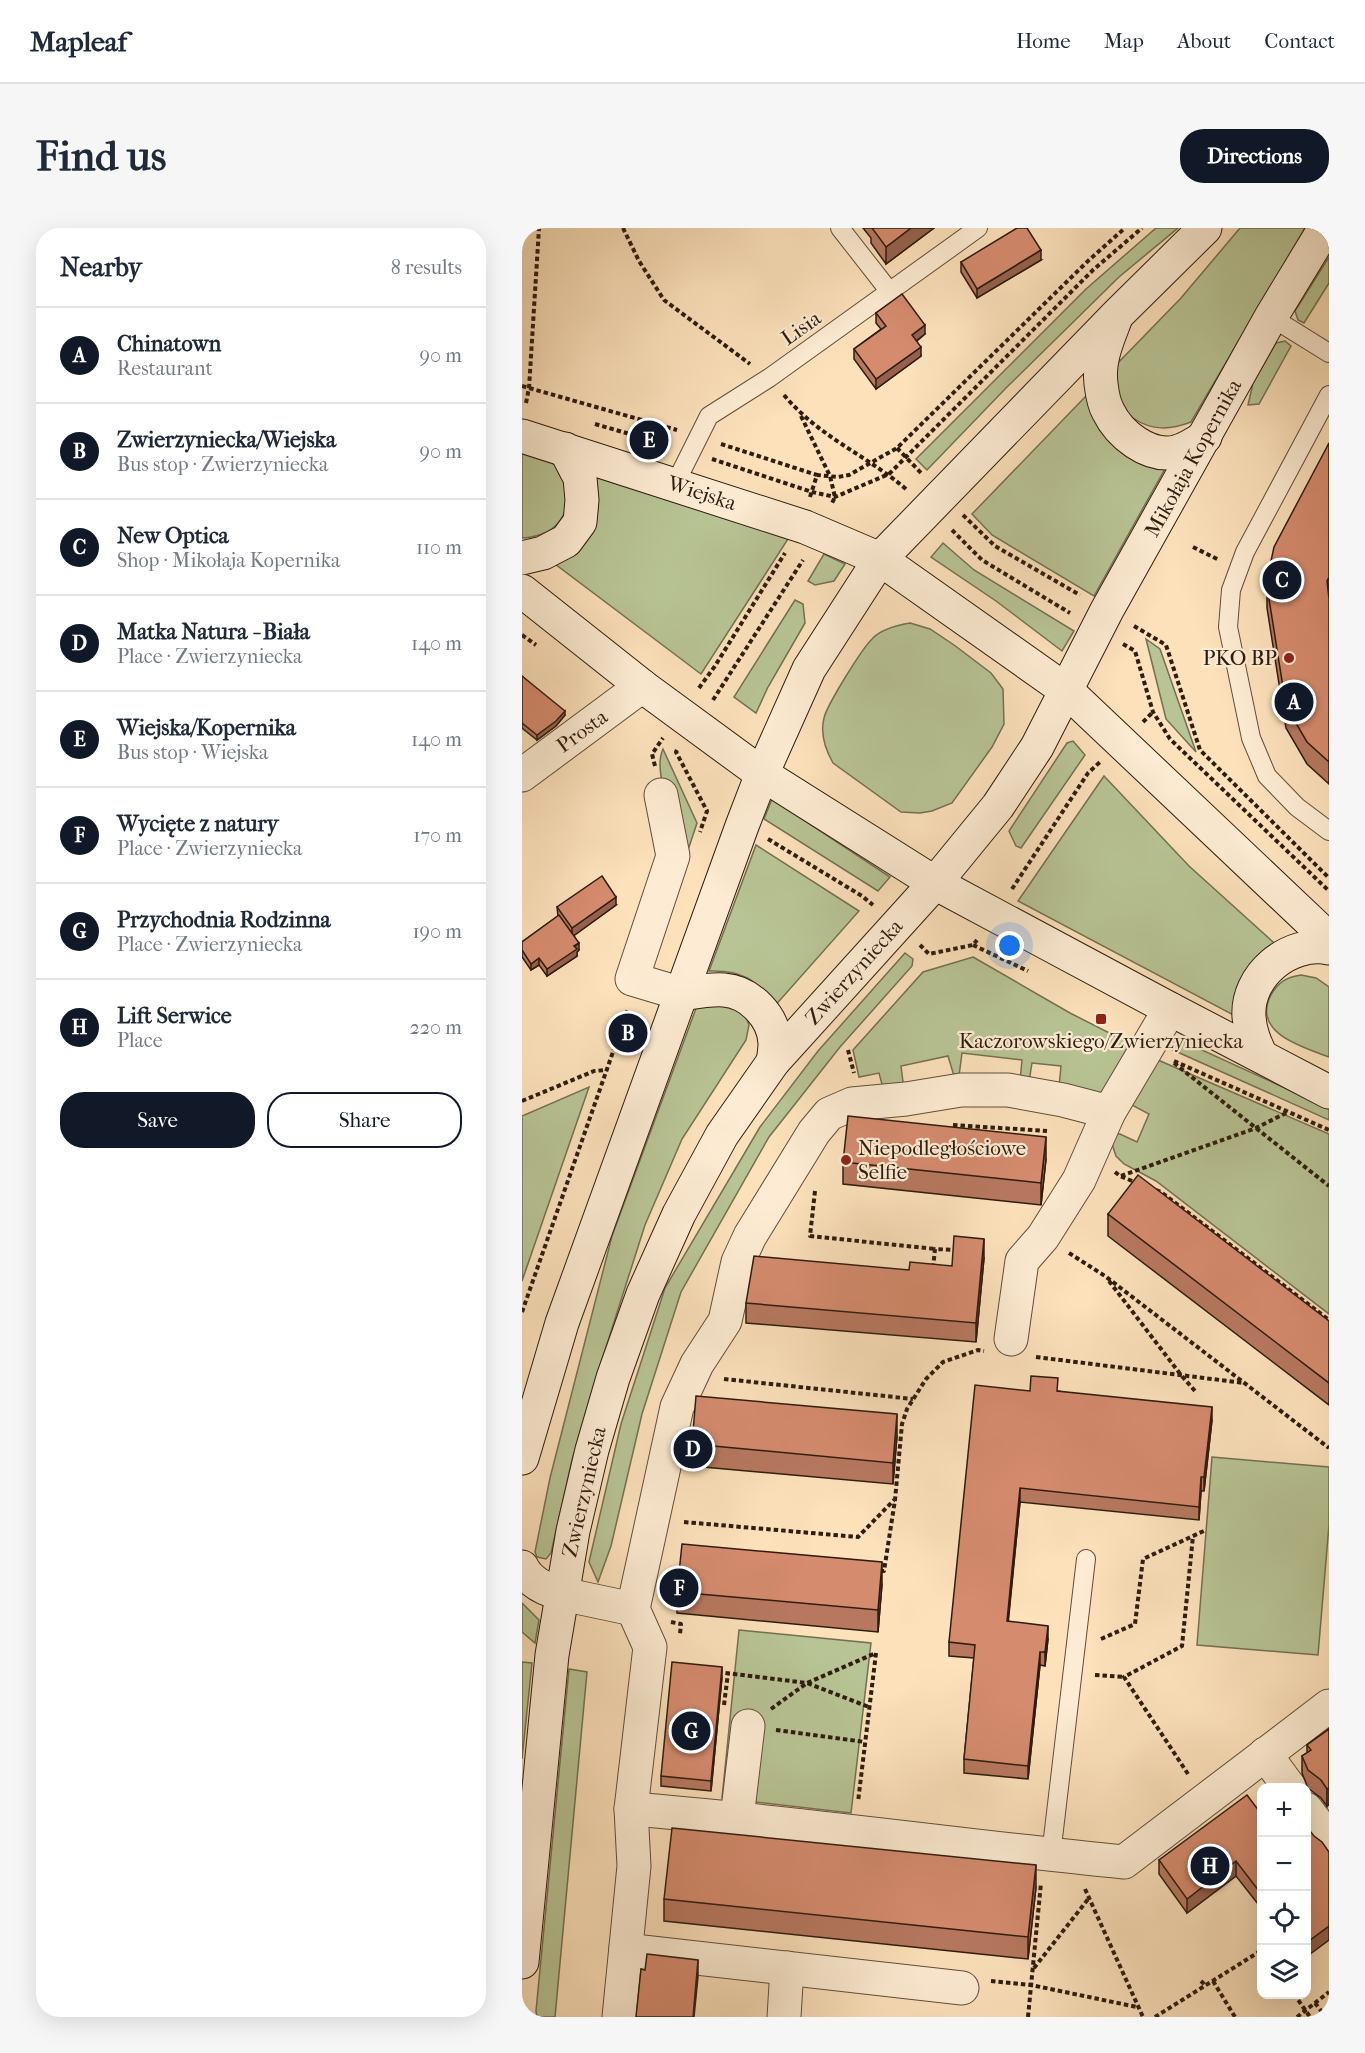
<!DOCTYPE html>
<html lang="en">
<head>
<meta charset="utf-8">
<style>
  body { margin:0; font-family:"IM FELL French Canon",serif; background:#f6f6f7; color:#1f2937 }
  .controls { position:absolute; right:18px; bottom:18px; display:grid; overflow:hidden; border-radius:12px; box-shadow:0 6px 24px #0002 }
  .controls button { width:54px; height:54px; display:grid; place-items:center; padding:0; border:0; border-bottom:2px solid #e0e1e3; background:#fff; color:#1f2937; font:30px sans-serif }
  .you { position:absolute; left:488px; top:718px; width:21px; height:21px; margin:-15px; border:4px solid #fff; border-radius:50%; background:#1a73e8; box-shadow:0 0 0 9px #1a73e833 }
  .badge { display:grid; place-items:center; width:39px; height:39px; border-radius:50%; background:#111827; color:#fff; font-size:20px; font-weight:700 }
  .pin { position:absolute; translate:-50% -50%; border:3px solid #fff; box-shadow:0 2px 6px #0006 }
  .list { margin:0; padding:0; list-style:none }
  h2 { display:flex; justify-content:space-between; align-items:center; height:78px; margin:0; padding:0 24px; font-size:26px }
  h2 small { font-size:20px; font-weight:400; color:#747a83 }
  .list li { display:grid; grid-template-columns:39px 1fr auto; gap:18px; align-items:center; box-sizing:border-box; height:96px; padding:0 24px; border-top:2px solid #e0e1e3 }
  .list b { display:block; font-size:22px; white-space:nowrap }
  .list p { margin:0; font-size:20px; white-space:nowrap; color:#747a83 }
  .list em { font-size:20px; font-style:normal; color:#747a83 }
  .actions { display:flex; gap:12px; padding:18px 24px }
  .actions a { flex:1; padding:14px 0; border:2px solid #111827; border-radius:24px; text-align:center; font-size:21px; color:#111827 }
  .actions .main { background:#111827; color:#fff }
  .icon { flex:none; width:33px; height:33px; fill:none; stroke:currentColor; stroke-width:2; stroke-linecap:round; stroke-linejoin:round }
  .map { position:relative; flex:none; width:807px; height:1789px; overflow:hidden; border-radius:24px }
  header { display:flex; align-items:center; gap:36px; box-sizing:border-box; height:84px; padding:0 30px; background:#fff; border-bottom:2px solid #e0e1e3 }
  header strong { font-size:28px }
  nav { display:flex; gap:33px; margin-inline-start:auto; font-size:21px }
  .intro { display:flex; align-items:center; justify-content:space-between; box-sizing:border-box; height:144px; padding:0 36px }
  h1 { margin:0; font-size:42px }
  .button { padding:15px 27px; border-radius:24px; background:#111827; color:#fff; font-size:21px; font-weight:700 }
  main { display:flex; gap:36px; padding:0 36px }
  aside { flex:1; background:#fff; border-radius:24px; box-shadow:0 6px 24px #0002 }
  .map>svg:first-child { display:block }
</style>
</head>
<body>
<header>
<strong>Mapleaf</strong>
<nav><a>Home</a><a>Map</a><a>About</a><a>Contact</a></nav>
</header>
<div class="intro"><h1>Find us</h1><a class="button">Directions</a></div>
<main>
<aside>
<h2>Nearby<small>8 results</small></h2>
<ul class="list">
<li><span class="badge">A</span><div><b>Chinatown</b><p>Restaurant</p></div><em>90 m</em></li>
<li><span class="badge">B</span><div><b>Zwierzyniecka/Wiejska</b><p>Bus stop · Zwierzyniecka</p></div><em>90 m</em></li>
<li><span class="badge">C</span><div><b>New Optica</b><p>Shop · Mikołaja Kopernika</p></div><em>110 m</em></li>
<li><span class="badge">D</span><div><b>Matka Natura - Biała</b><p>Place · Zwierzyniecka</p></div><em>140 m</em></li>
<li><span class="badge">E</span><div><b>Wiejska/Kopernika</b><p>Bus stop · Wiejska</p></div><em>140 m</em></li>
<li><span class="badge">F</span><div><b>Wycięte z natury</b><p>Place · Zwierzyniecka</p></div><em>170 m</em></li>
<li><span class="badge">G</span><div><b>Przychodnia Rodzinna</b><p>Place · Zwierzyniecka</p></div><em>190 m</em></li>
<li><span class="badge">H</span><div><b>Lift Serwice</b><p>Place</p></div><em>220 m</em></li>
</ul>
<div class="actions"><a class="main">Save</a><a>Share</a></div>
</aside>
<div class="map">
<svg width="807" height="1789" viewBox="0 0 807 1789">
  <rect width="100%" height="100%" fill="#fce1bb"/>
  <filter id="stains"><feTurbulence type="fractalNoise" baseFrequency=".00333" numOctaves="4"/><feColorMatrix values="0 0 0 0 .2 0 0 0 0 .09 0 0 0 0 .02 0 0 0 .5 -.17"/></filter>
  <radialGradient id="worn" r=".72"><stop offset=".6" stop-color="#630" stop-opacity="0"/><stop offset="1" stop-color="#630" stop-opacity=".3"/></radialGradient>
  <!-- green -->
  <g fill="#b8c495" stroke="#737052" stroke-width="1.5">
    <path d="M634,0H656L597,49L484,160L405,242L394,231L564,61Z"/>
    <path d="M718,0H783L669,194C648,202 630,203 611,190C607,187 600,182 598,177C593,168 593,151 591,140L659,70Z"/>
    <path d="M807,29V55L782,95L776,92L773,83Z"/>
    <path d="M763,113L769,118L737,176L726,177L731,155L754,115Z"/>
    <path d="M564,168L649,230L572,368L470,307L450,286Z"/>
    <path d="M0,225C9,228 30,232 36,237C42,242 44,251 45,258C49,290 32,308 0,310Z"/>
    <path d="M72,247L266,311L179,446L29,333Z"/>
    <path d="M421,315L452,342L552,403L540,423L474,373L409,329Z"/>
    <path d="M302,326L323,336L312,353L293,357L286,353Z"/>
    <path d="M273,372L281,376L283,395L246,459L234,485L212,469Z"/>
    <path d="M388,395L408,401L432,417L469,445L481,461L482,496L470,519L430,575L410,583L398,585L379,584L311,535C303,521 298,506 302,490C305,477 339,422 350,411C359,401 376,397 388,395Z"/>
    <path d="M624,411L638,421L674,524L644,491Z"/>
    <path d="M551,513L563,527L499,620L494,618L487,603L545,515Z"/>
    <path d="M141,521L175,595L166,622C156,597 129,547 141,521Z"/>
    <path d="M582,548L667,638L760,722L719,791L496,673Z"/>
    <path d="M250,571L368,649L356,663L242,591Z"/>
    <path d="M234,617L337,683L251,780C236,751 220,742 187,743Z"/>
    <path d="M383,725L391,731L390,738L318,819L247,909L159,1064L120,1186L89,1318L76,1354L67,1334L99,1196L143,1060L238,899L296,823Z"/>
    <path d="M451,729L548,785L617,820L579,867L537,859L539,838L510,835L507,854L498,853L500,832L440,825L437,848H432L426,828L379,838L382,862L361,860L357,845L337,849L331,822L401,744Z"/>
    <path d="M779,747L794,750L807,759V829C781,819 729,805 749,767C756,754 765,749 779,747Z"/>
    <path d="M186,770L222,783L227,797L224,812L160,911L123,997L77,1141L50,1232L29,1325L24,1331L15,1329L13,1324L28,1250L90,1008L176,775Z"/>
    <path d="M647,807L807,880V892L642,818Z"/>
    <path d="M629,829L807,906V1086L634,953L602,936L594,928L590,916L592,906H598L615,914L627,886L608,876Z"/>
    <path d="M67,859L0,1053V888Z"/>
    <path d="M690,1229L807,1239V1297L796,1427L675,1417Z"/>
    <path d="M0,1375L17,1392L13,1415L0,1404Z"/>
    <path d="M217,1402L349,1415L329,1585L200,1570Z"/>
    <path d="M0,1434L10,1435L0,1531Z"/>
    <path d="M47,1441L65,1444L33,1789H15L14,1783Z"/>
  </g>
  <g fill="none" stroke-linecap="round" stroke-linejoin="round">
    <!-- service casing -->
    <g stroke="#624d3a" stroke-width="20">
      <g id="service">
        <path d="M318,0L368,64"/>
        <path d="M749,89L807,125"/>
        <path d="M807,167L723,324L709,362L706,399L729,510L745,548L775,579L807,603"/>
        <path d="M153,256L187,188L247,150L456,0"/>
        <path d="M529,1627L564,1331"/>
      </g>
    </g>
    <!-- minor casing -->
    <g stroke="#624d3a" stroke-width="35">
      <g id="minor">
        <path d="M0,547L120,458"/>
        <path d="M139,567L151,628L110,751L160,766"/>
        <path d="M489,1111L500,1033L521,1009L557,952L587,884L648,781"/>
        <path d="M40,1366L111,1381"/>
        <path d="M743,1526L768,1560"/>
        <path d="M109,1581C274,1594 438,1618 602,1634L807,1478"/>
        <path d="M784,1581L807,1611"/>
        <path d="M215,1590L226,1498"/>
        <path d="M104,1720L112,1723L440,1760"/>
        <path d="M97,1789L112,1638L109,1581L128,1419L111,1381L155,1179L175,1136L203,1093L216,1034L228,1008L292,904L307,886L330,876L384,871L439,862H486L541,872L587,884"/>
        <path d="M262,1789L265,1740"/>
      </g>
    </g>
    <!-- secondary casing -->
    <g stroke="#2e1c0f" stroke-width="35">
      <g id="secondary">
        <path d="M593,92C585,113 576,133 579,156C580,164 582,176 586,183C597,206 626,230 654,224C665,221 674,215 683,209"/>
        <path d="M0,208L283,299L358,331L545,463L807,711"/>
        <path d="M0,330L21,325L44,313L58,294L60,272L58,250L43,221"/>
        <path d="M0,363L120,458L240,546L413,655L648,781L807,864"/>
        <path d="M160,766C173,764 188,761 202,762C228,764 252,789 253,815C253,821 252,828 251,834"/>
        <path d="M739,828C733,815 728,804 727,789C724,748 767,712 807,720"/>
        <path d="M0,1230L40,1095L220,598L240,546L287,441L358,331L595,87L683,0"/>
        <path d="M0,1339C8,1355 24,1362 40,1366"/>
        <path d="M0,1734L30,1427L51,1303L70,1222L91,1150L121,1066L157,986L200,907L251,834L413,655L476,578L515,519L585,382L749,89L803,0"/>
      </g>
    </g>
    <!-- path -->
    <g stroke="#2e1c0f" stroke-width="4" stroke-dasharray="4.5 3" stroke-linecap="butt">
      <path d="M101,0L117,33L142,72L228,136"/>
      <path d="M0,158L155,202"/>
      <path d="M262,167C297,209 344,227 384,261"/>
      <path d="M4,175L7,160L17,0"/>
      <path d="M279,188L308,248L313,269L309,277"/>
      <path d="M73,196L146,217"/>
      <path d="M199,216L295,247"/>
      <path d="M375,220L400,246"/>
      <path d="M190,231L290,264L313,269L367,246L571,42L620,0"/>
      <path d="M288,269L295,247L316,249L327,247L375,220L566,33L603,0"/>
      <path d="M441,287L473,318L558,367"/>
      <path d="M430,302L460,332L548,385"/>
      <path d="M671,319L697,332"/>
      <path d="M612,398L644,417L678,522L807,650"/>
      <path d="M0,407L14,417"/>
      <path d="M601,416L613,423L631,484L648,511L807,663"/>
      <path d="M177,460L193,438L263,325"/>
      <path d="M191,472L281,332"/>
      <path d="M621,494L631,484"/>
      <path d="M155,522L154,524L185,583L178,604"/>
      <path d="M133,538L130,526L141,510"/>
      <path d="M246,611L340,668L351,677"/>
      <path d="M490,661L566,545L578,534"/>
      <path d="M398,717L407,726L451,717L455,712"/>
      <path d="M451,717L506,743"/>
      <path d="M326,822L332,845"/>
      <path d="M652,833L807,902"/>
      <path d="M652,835L807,958"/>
      <path d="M0,873L72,843L84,842"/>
      <path d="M431,897L525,903"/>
      <path d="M593,944L598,948L615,955"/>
      <path d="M599,948L734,900L766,884"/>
      <path d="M634,962L639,964L807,1092"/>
      <path d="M293,963L288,1008L413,1021"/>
      <path d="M547,1025L583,1048L807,1220"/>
      <path d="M411,1040L413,1021L434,1022"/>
      <path d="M587,1053L659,1147L673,1163"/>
      <path d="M0,1084L106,781"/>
      <path d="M514,1129L722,1155"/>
      <path d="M202,1151L391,1171"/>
      <path d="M162,1294L336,1309L372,1272"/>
      <path d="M358,1343H362L373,1272L380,1196L385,1181L404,1151L421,1134L456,1122L462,1123"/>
      <path d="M149,1394L159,1396L158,1406"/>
      <path d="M579,1411L613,1396L621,1331L684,1302"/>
      <path d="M196,1444L285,1455L354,1425L336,1574"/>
      <path d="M573,1447L602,1449"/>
      <path d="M202,1477L206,1445"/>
      <path d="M249,1481L285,1455L347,1479"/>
      <path d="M254,1502L343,1514"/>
      <path d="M666,1546L602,1449L660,1418L671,1308"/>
      <path d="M563,1661L621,1789"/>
      <path d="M512,1740L567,1670"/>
      <path d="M469,1753L509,1757L615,1779"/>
      <path d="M679,1753L684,1758"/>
      <path d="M691,1753L713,1789"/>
      <path d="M772,1766L788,1789"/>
      <path d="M793,1775L804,1789"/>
      <path d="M506,1789L519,1655"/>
      <path d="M633,1789L740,1722"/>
      <path d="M775,1789L807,1764"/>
    </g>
    <!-- service -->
    <use href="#service" stroke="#fdecd3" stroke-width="18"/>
    <!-- minor -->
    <use href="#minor" stroke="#fdecd3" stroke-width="33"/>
    <!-- secondary -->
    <use href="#secondary" stroke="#fdecd3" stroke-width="33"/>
  </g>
  <!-- wall -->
  <g fill="#b7785f" stroke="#2e1c0f" stroke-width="1.5">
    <path d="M341,0H412L364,36L349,15V10Z"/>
    <path d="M519,32L455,70L439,44V34Z"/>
    <path d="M354,85L403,106L395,113L399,128L354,161L332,131V121L359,101L354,95Z"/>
    <path d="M807,215V556L785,536L764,500L745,380V358Z"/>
    <path d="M0,448L43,487L34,498L15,512L0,500Z"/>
    <path d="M94,677L52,707L57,722L55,724V728L25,748L17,737L9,742L0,729V714L36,688L35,679Z"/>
    <path d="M524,931L519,977L321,956V934Z"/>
    <path d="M586,986L807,1093V1177L586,1008Z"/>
    <path d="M462,1030L454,1114L224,1095V1075L387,1042L430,1038Z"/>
    <path d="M508,1163H536L690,1192L682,1263H679L677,1292L498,1274L486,1393L526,1411L523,1438L518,1437L506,1551L442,1545V1531L452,1430L427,1428V1414Z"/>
    <path d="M375,1208L371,1256L170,1238V1216Z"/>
    <path d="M360,1356L356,1404L155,1385V1364Z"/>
    <path d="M200,1449L189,1563L139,1558V1548Z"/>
    <path d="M807,1501L805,1578L799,1570L786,1560L780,1545V1528L785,1525V1517Z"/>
    <path d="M740,1587V1681L714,1648L665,1685L637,1646V1632Z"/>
    <path d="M514,1659L506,1731L142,1693V1671Z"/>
  </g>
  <!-- shaded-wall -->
  <g fill="#95614d" stroke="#2e1c0f" stroke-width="1.5">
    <path d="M389,0H412L364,36V19Z"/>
    <path d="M519,22V32L455,70V61Z"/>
    <path d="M403,97V106L390,116V107Z"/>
    <path d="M399,119V128L354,161V151Z"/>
    <path d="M807,349V370L805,353Z"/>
    <path d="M43,483V487L34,498L15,512V507Z"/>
    <path d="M94,669V677L50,709V700Z"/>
    <path d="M57,715V722L55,724V728L25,748V741Z"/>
    <path d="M17,730V737L9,742V736Z"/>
    <path d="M524,909V931L519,977V955Z"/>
    <path d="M462,1011V1030L454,1114V1095Z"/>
    <path d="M690,1179V1192L682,1263V1249Z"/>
    <path d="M375,1186V1208L371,1256V1235Z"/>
    <path d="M679,1249V1263L677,1292V1279Z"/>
    <path d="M498,1260V1274L485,1407V1393Z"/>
    <path d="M360,1334V1356L356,1404V1382Z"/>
    <path d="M526,1398V1411L523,1438V1424Z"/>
    <path d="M518,1424V1437L506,1551V1538Z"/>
    <path d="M200,1439V1449L189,1563V1553Z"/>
    <path d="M807,1560V1577L805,1578V1561Z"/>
    <path d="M714,1633V1648L665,1685V1671Z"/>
    <path d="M514,1637V1659L506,1731V1709Z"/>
    <path d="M807,1698V1712L784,1729V1715Z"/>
    <path d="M176,1732V1749L172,1789H171Z"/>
  </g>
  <!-- building -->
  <g fill="#d58b6e" stroke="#2e1c0f" stroke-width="1.5">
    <path d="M350,0H389L364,19Z"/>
    <path d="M495,0H505L519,22L455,61L439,34Z"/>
    <path d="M380,66L403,97L390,107L399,119L354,151L332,121L364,98L354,85Z"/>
    <path d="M807,215V349L805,353L807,371V534L785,514L764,478L745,358L746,347L752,319Z"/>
    <path d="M0,448L43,483L34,493L15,507L0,495Z"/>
    <path d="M80,648L94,669L50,700L35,679Z"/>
    <path d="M37,687L57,715L52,718L55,721L25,741L17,730L9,736L0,722V714Z"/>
    <path d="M326,888L524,909L519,955L321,934Z"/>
    <path d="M616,947L807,1093V1155L586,986Z"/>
    <path d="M432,1008L462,1011L454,1095L224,1075L232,1028L387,1042L388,1034L430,1038Z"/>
    <path d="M509,1148L536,1150L535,1163L690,1179L682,1249H679L677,1279L498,1260L485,1393L526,1398L523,1424H518L506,1538L442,1531L453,1417L427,1414L453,1157L508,1163Z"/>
    <path d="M174,1168L375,1186L371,1235L170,1216Z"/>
    <path d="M160,1316L360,1334L356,1382L155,1364Z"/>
    <path d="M150,1434L200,1439L189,1553L139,1548Z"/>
    <path d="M807,1501V1560L805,1561L799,1552L786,1542L780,1528L789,1522L785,1517Z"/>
    <path d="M725,1567L740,1587V1667L714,1633L665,1671L637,1632Z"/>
    <path d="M784,1598L792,1608L800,1614L807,1624V1698L784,1715Z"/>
    <path d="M150,1600L514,1637L506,1709L142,1671Z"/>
    <path d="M125,1726L176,1732L171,1789H114L119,1741L123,1742Z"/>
  </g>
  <!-- markers -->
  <g fill="#8f2418" stroke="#fdecd3" stroke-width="2">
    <circle cx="767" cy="430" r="6"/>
    <rect x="573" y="785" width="12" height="12" rx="3"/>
    <circle cx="324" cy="932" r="6"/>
  </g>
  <g text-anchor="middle" stroke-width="4.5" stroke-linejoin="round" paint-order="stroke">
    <!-- street labels -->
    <g font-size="21" fill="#2e1c0f" stroke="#fdecd3">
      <text transform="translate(279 100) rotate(-35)" y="7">Lisia</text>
      <text transform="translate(671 230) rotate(-61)" y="7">Mikołaja Kopernika</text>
      <text transform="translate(180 265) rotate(18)" y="7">Wiejska</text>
      <text transform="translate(60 503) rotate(-36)" y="7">Prosta</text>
      <text transform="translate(332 744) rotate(-48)" y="7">Zwierzyniecka</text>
      <text transform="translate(62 1264) rotate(-77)" y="7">Zwierzyniecka</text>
    </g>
    <!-- poi labels -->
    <g font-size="21" fill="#2e1c0f" stroke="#fdecd3" text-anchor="end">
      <text x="755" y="437">PKO BP</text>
      <text x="579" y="820" text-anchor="middle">Kaczorowskiego/Zwierzyniecka</text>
      <text x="336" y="927" text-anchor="start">Niepodległościowe<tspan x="336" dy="24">Selfie</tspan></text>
    </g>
  </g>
  <rect width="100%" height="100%" filter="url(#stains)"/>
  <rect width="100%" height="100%" fill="url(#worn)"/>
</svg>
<div class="controls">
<button>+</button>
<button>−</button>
<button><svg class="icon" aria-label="locate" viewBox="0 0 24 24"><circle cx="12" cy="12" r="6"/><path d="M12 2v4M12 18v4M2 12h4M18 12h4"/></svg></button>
<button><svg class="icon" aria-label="layers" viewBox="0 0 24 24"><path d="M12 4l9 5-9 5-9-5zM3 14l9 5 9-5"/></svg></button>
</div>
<div class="you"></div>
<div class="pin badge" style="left:772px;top:474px">A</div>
<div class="pin badge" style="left:106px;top:805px">B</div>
<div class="pin badge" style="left:760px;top:352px">C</div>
<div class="pin badge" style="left:171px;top:1221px">D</div>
<div class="pin badge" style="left:127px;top:212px">E</div>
<div class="pin badge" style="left:157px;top:1360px">F</div>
<div class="pin badge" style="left:169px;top:1503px">G</div>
<div class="pin badge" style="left:688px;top:1638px">H</div>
</div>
</main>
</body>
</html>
